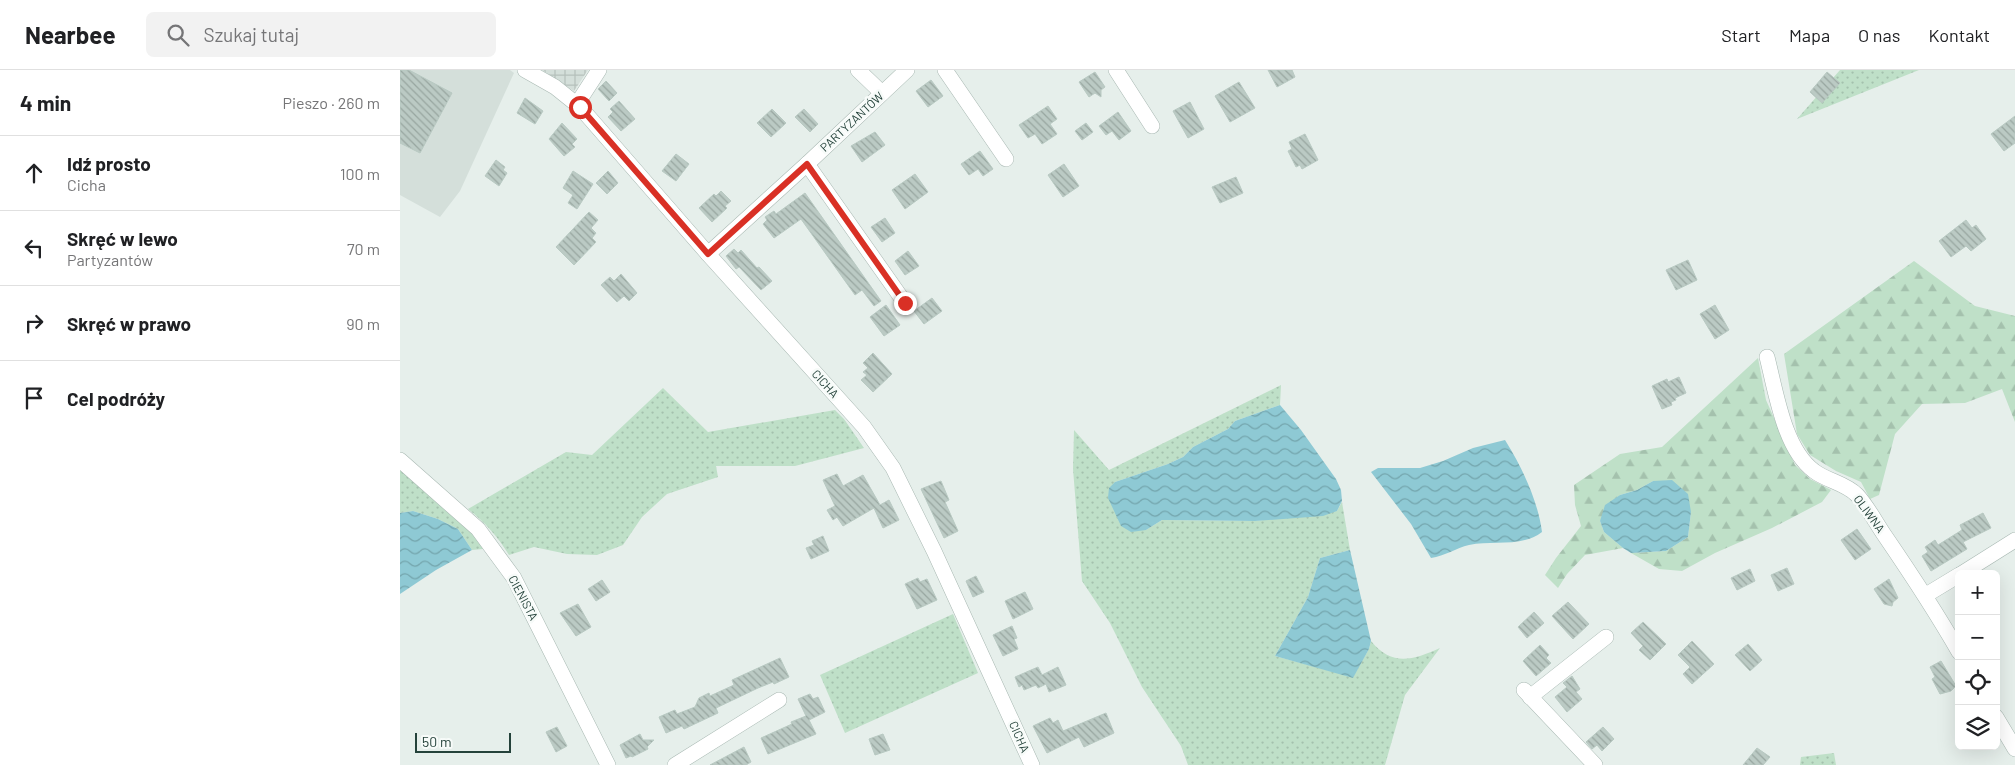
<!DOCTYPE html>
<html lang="pl">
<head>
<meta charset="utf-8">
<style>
  body { margin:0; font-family:Barlow,sans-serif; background:#f2f2f2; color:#202124 }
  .controls { position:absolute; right:15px; bottom:15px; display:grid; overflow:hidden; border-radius:8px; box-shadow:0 5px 20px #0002 }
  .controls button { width:45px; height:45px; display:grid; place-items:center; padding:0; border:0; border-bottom:1px solid #e0e0e0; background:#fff; color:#202124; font:25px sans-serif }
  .scale { position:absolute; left:15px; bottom:12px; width:96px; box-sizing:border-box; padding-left:5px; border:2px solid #24423a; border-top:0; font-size:14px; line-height:18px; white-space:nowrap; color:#24423a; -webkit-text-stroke:4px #f7fbf9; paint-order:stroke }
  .stop { position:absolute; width:15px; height:15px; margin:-11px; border:4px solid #d93025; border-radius:50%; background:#fff }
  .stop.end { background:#d93025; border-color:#fff; box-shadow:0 1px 5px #0008 }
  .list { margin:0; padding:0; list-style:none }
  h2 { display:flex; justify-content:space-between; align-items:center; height:65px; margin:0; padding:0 20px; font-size:21px }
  h2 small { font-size:16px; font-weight:400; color:#757577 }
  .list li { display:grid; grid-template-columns:32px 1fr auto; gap:15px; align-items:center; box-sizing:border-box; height:75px; padding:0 20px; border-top:1px solid #e0e0e0 }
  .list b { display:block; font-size:19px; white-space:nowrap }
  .list p { margin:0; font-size:16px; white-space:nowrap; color:#757577 }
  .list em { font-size:16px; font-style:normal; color:#757577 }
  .icon { flex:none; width:28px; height:28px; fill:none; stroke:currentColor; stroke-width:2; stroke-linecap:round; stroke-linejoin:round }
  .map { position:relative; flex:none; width:1615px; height:695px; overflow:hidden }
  header { display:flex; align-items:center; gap:30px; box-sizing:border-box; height:70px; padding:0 25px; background:#fff; border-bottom:1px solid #e0e0e0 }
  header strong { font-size:24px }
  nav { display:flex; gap:28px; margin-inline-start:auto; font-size:18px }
  .search { width:350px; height:45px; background:#f2f2f2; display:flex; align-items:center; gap:12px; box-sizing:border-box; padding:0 18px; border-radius:8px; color:#757577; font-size:19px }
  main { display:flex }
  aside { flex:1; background:#fff }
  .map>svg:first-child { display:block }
</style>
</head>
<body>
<header>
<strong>Nearbee</strong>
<div class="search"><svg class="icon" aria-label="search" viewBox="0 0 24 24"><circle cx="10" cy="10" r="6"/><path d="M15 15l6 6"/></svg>Szukaj tutaj</div>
<nav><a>Start</a><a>Mapa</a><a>O nas</a><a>Kontakt</a></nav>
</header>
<main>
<aside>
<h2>4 min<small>Pieszo · 260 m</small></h2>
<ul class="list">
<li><svg class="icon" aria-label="ahead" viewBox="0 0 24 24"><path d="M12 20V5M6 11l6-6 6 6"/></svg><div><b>Idź prosto</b><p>Cicha</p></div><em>100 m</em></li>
<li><svg class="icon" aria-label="left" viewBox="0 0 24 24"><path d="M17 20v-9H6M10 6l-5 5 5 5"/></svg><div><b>Skręć w lewo</b><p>Partyzantów</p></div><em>70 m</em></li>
<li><svg class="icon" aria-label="right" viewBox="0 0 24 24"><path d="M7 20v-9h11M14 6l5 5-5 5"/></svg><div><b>Skręć w prawo</b></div><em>90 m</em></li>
<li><svg class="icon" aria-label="arrive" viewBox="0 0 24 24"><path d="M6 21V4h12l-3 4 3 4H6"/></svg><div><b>Cel podróży</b></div></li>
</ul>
</aside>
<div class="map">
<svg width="1615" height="695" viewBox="0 0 1615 695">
  <defs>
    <pattern id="industrial-grid" width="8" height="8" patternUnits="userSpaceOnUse" patternTransform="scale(1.25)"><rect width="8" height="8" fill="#d4dfda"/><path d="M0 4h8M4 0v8" fill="none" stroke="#b6c1bc"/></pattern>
    <pattern id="grass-dots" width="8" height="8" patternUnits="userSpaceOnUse" patternTransform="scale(1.25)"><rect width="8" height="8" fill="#bfe0c8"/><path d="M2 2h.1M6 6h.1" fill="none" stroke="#a4c1ad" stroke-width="1.8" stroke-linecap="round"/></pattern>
    <pattern id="forest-firs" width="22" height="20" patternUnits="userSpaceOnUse" patternTransform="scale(1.25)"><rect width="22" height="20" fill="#bfe0c8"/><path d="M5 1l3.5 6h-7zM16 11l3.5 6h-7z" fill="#a4c1ad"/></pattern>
    <pattern id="water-waves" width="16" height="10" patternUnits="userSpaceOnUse" patternTransform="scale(1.25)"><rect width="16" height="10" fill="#8ec9d4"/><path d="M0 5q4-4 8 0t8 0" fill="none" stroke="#74a5ad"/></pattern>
    <pattern id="building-back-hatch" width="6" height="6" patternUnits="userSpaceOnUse" patternTransform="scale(1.25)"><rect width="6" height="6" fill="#bbcac4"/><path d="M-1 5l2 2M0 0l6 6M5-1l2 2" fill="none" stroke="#98a6a0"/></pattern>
  </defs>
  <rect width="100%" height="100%" fill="#e6efeb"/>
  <!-- built -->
  <path fill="#d4dfda" d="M0,0H110L114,3L60,121L40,147L0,125Z"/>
  <!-- industrial -->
  <path fill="url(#industrial-grid)" d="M142,0H188L174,21Z"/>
  <!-- grass -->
  <g fill="url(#grass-dots)">
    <path d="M1440,0H1519L1397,49Z"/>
    <path d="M881,315L880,335L835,351L828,359L793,377L783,387L768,394L715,412L746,460L762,450L855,451L937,441L942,432L950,480L920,488L908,527L875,586L953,607L969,579L971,571C992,597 1013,590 1040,578L1005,625L985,695H788L781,676L742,617L710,553L682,511L673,399L674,360L709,400Z"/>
    <path d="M263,318L308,362L435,340L444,349L464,378L395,396H316L318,407L267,424L242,447L223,475L197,485L167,484L134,477L109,485C98,467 85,452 68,439L166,382L192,385Z"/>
    <path d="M0,398L75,465L83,479L72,480L58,459L38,449L13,441L0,443Z"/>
    <path d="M553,544L578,603L445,663L420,605Z"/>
    <path d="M1434,683L1436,695H1400L1401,687Z"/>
  </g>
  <!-- forest -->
  <g fill="url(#forest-firs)">
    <path d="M1514,191L1575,236L1615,246V352L1602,319L1565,333L1522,334L1495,364L1479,425L1470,429L1461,412L1436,401L1410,385L1397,364L1384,284Z"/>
    <path d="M1358,288L1366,330L1395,395L1410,409L1431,420L1422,432L1372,458L1315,483L1282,501L1259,499L1231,483L1266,481L1288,467L1291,442L1253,411L1237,420L1220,425L1200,451L1204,462L1223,478L1185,485L1167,504L1158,518L1145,505L1156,488L1181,456L1175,435L1174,415L1220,384L1262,377Z"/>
  </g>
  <!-- water -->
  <g fill="url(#water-waves)">
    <path d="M880,335L901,360L936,409L941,420L942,431L937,441L923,446L855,451L762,450L746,460L731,462L721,456L708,428L709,418L715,412L768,394L783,387L793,377L828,359L835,351Z"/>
    <path d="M1105,370C1122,397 1138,431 1142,462C1121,478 1093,470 1069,475C1056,478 1045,486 1031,488L1011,454L971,402L978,398H1020L1043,391L1073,378Z"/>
    <path d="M1272,410L1288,424L1291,442L1288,467L1266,481L1231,483L1223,478L1204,462L1200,451L1205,435L1220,425L1237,420L1253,411Z"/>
    <path d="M13,441L38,449L58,459L72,480L36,500L0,524V443Z"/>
    <path d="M950,480L971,571L969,579L953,608L875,586L908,527L920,488Z"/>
  </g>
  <!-- building -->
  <g fill="url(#building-back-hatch)" stroke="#b8c9c2">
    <path d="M0,0H9L52,23L20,83L0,73Z"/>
    <path d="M868,0H892L895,7L877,17Z"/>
    <path d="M695,2L705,17L701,20V27L695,23L689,27L679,12Z"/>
    <path d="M1427,2L1440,13L1422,33L1410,22Z"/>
    <path d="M531,10L543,26L528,37L516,21Z"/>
    <path d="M206,11L217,23L209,31L198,19Z"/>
    <path d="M839,12L855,38L830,52L815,26Z"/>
    <path d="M125,28L143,41L135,54L117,43Z"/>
    <path d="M219,31L235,49L221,61L208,47L213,42L210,39Z"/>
    <path d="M790,32L804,59L788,68L773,41Z"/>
    <path d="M648,36L657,49L650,54L657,64L642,74L635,64L628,68L619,55Z"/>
    <path d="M372,39L386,53L371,67L357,53Z"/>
    <path d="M404,39L418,54L410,62L395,47Z"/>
    <path d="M718,42L731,61L719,70L712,61L706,65L699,56Z"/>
    <path d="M1615,46V73L1604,81L1591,64Z"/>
    <path d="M162,53L177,69L172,74L175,77L164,86L149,69Z"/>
    <path d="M686,53L693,62L682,70L675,61Z"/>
    <path d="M475,62L485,75L462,92L451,76Z"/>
    <path d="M905,64L918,90L902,99L900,95L896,97L888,81L892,79L889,72Z"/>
    <path d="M580,81L593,99L583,106L578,99L569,105L561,94Z"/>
    <path d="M276,84L289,94L276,111L262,101Z"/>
    <path d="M96,90L105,97L103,100L107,103L99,116L85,106Z"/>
    <path d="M664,94L679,116L663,127L648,105Z"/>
    <path d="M173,101L193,114L177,139L168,133L173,125L163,118Z"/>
    <path d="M208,101L218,113L207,124L196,113Z"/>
    <path d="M515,104L528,122L505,139L492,120Z"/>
    <path d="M836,107L843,123L820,133L812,117Z"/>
    <path d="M321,121L331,131L325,136L327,138L312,152L299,138L314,124L316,126Z"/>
    <path d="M405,123L481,231L474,236L462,220L455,225L401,149L374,168L363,154L367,150L365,147L374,141L376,144Z"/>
    <path d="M189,142L198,150L191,158L196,163L192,168L196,172L174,195L156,177Z"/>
    <path d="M485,148L495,163L482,172L471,157Z"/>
    <path d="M1566,150L1572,158L1576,155L1586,169L1571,181L1566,176L1551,187L1539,171Z"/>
    <path d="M334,179L338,183L341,180L357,198L359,197L372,211L361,220L339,197L336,199L326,186Z"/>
    <path d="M508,181L519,196L505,205L495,191Z"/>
    <path d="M1288,190L1297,210L1276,220L1266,200Z"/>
    <path d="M221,204L237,223L229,231L224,226L217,232L201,215L210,207L214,211Z"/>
    <path d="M532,228L542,241L524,254L514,241Z"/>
    <path d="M486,235L500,255L484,266L470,247Z"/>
    <path d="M1315,235L1329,260L1315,269L1300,244Z"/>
    <path d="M473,283L492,304L473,322L461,310L467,305L463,302L468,298L463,293Z"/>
    <path d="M1279,307L1286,323L1275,328L1276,330L1271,332L1272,335L1262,339L1252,316L1267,309L1268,312Z"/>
    <path d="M437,404L443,416L463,405L480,435L489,430L499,450L483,458L474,438L443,456L437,447L433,450L427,440L435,436L423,410Z"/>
    <path d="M541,411L549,430L545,432L558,461L544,468L521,419Z"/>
    <path d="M1583,443L1591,458L1563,472L1567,479L1531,501L1522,486L1528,482L1525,477L1535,470L1538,475L1562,460L1560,455Z"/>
    <path d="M1457,459L1471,479L1455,490L1441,470Z"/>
    <path d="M423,466L429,481L411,489L406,478L414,475L412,471Z"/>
    <path d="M1387,498L1394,514L1378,521L1371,505Z"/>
    <path d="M1350,499L1355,511L1337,520L1331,508Z"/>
    <path d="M576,506L584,522L573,527L566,511Z"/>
    <path d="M518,508L520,512L527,509L537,530L517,539L505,514Z"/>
    <path d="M1489,509L1498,528L1493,532L1492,536L1484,534L1474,519Z"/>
    <path d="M202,510L210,522L196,531L188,519Z"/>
    <path d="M625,522L633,539L613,549L605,531Z"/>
    <path d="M1168,532L1189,554L1173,569L1152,546Z"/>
    <path d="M178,534L191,557L176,566L160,543Z"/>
    <path d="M1134,542L1144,553L1127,568L1118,557Z"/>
    <path d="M1243,552L1266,574L1250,590L1239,580L1243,576L1231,563Z"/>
    <path d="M612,556L617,568L614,569L618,579L603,586L593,565Z"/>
    <path d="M1292,571L1314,594L1292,614L1283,604L1290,597L1278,585Z"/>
    <path d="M1348,574L1362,590L1350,601L1335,585Z"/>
    <path d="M1140,575L1149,585L1146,588L1151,593L1136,606L1123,591Z"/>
    <path d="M380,588L389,607L374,614L373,612L358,618L316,638L318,643L284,659L282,656L266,663L259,647L275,640L277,644L295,637L299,628L309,623L310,626L334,615L332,610Z"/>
    <path d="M1541,591L1556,616L1551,621L1540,624L1532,609L1535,607L1530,597Z"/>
    <path d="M638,597L642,605L658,597L666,615L649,622L646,614L638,618L636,615L624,620L622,615L619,617L615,607Z"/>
    <path d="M1172,606L1180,619L1176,622L1182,629L1167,642L1155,627L1167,617L1163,613Z"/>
    <path d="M410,624L413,629L418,627L425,642L409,650L416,664L368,684L361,668L392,654L391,652L406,646L398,629Z"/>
    <path d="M706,643L714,663L684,677L679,667L647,683L633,656L650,648L653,653L658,650L663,661Z"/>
    <path d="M157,657L167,676L156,682L146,662Z"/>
    <path d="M1203,657L1214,669L1202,681L1197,675L1192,679L1186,672Z"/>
    <path d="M240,664L243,670H254L247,677L248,679L232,687L231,686L226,688L220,675Z"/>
    <path d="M483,664L490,680L475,685L469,669Z"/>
    <path d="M344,677L351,692L346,695H310Z"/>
    <path d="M1357,678L1370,687L1363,695H1343Z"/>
  </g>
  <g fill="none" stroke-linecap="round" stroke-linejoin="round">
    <!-- minor casing -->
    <g stroke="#a8b8b2" stroke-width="16">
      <g id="minor">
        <path d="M125,0L155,17L180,37L308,184L464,357L493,398L534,481L632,695"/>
        <path d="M458,0L482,23"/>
        <path d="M545,0L606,89"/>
        <path d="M716,0L752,56"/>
        <path d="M177,34L199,0"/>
        <path d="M407,94L505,233"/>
        <path d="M308,184L407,94L507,0"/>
        <path d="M1367,287C1376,322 1384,379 1414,401C1427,411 1445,413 1457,425C1468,437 1476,453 1485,466C1511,504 1536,542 1559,582"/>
        <path d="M0,390L78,459L114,508L208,695"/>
        <path d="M1561,504L1615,470"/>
        <path d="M1526,525L1559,505"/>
        <path d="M1124,620L1195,695"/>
        <path d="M1130,627L1206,567"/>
        <path d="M1596,647L1615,679"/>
        <path d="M275,695L379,630"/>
      </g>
    </g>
    <!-- minor -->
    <use href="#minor" stroke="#fff" stroke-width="15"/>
  </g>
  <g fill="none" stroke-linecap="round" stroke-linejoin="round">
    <!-- route -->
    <path stroke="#d93025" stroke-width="6" d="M180,37L308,184L407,94L505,233"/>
  </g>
  <g text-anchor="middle" stroke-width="5" stroke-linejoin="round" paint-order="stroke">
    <!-- street labels -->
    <g font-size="12" fill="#24423a" stroke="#f7fbf9">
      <text transform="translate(452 52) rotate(-43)" y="4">PARTYZANTÓW</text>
      <text transform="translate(425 314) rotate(48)" y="4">CICHA</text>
      <text transform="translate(1469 444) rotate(54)" y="4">OLIWNA</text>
      <text transform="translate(123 528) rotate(62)" y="4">CIENISTA</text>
      <text transform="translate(619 667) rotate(66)" y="4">CICHA</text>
    </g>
  </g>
</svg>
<div class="controls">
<button>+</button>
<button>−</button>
<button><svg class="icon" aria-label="locate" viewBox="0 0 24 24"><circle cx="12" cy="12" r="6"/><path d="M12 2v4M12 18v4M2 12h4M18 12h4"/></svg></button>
<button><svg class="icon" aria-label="layers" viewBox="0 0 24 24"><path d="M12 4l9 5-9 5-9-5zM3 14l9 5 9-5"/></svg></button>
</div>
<div class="scale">50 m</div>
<div class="stop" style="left:180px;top:37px"></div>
<div class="stop end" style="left:505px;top:233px"></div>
</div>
</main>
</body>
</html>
